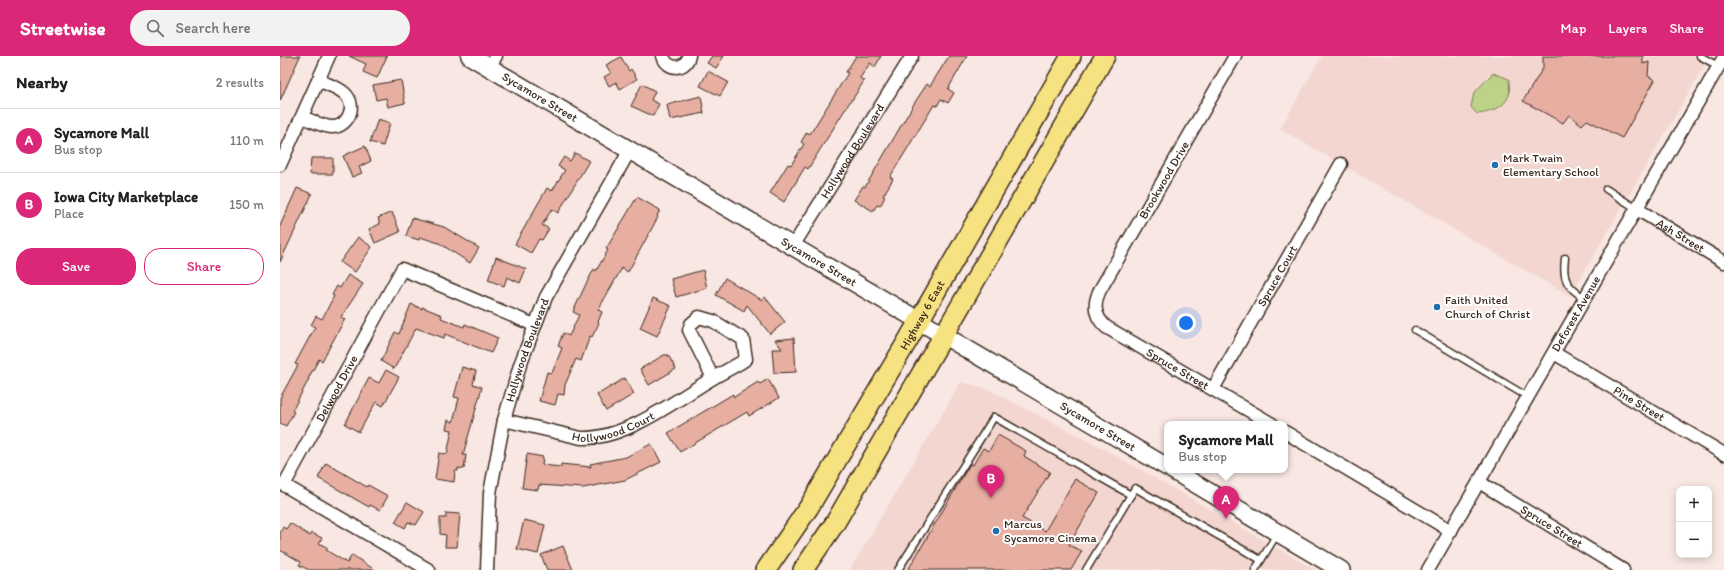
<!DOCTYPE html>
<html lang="en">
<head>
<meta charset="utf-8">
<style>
  body { margin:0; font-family:Itim,sans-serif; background:#f2f2f2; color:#222 }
  .controls { position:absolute; right:12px; bottom:12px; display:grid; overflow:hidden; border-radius:8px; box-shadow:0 2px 10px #0003 }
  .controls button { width:36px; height:36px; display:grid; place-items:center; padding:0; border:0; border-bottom:1px solid #e0e0e0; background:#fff; color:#222; font:20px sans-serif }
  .you { position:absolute; left:906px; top:267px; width:14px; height:14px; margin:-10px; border:3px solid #fff; border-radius:50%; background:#1a73e8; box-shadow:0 0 0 6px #1a73e833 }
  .badge { display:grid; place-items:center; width:26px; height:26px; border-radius:50%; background:#db2777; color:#fff; font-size:13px; font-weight:700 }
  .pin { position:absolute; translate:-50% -33px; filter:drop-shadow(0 1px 2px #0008) }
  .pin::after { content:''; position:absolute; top:21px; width:14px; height:12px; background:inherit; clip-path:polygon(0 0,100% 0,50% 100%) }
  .popup { position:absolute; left:884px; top:365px; width:124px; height:52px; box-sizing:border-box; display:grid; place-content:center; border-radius:8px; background:#fff; filter:drop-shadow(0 1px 3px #0005); font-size:13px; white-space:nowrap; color:#767676 }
  .popup b { font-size:15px; color:#222 }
  .popup::after { content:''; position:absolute; left:50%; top:100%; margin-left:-8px; border:8px solid transparent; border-top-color:#fff }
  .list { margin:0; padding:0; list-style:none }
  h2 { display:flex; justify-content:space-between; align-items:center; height:52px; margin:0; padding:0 16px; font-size:17px }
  h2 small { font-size:13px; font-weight:400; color:#767676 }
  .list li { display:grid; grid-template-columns:26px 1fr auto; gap:12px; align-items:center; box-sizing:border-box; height:64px; padding:0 16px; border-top:1px solid #e0e0e0 }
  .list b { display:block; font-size:15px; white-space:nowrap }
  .list p { margin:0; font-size:13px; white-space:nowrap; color:#767676 }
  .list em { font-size:13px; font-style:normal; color:#767676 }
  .actions { display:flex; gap:8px; padding:12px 16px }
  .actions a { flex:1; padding:9px 0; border:1px solid #db2777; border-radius:16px; text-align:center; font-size:14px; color:#db2777 }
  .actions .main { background:#db2777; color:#fff }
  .icon { flex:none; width:22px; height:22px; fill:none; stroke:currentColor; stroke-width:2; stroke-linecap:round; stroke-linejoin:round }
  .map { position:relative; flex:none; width:1444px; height:514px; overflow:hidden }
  header { display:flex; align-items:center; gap:24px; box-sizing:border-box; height:56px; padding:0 20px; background:#db2777; color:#fff }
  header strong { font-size:19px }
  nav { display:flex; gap:22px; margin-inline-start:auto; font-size:14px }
  .search { width:280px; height:36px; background:#f2f2f2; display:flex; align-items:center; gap:10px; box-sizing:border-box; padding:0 14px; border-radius:22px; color:#767676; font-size:15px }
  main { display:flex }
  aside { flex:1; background:#fff }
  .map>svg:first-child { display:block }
</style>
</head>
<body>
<header>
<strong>Streetwise</strong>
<div class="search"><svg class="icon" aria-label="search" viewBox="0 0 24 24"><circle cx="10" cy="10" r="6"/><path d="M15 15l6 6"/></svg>Search here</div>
<nav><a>Map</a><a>Layers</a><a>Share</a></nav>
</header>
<main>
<aside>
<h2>Nearby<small>2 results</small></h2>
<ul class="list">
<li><span class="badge">A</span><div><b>Sycamore Mall</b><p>Bus stop</p></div><em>110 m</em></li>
<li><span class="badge">B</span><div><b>Iowa City Marketplace</b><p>Place</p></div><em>150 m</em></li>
</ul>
<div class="actions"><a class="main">Save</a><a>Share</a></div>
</aside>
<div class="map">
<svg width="1444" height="514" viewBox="0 0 1444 514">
  <rect width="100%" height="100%" fill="#f8e7e3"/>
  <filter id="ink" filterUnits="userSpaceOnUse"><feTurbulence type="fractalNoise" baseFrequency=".025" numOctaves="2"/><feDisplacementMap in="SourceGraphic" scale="8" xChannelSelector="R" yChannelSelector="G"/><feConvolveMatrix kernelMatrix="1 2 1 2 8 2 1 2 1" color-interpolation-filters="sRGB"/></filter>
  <g filter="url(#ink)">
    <!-- built -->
    <g fill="#f3d6d0">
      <path d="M1042,0H1430L1290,240L1000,73Z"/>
      <path d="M681,326L707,333L828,395L1035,514H570Z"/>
    </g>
    <!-- green -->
    <path fill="#bdd288" stroke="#7c7e53" d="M1213,17L1229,23C1229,27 1230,35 1229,39C1225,52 1209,57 1197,58L1191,51L1194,37Z"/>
    <!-- building -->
    <g fill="#e7aea2" stroke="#3b2a1e">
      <path d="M0,0H20L0,45Z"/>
      <path d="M69,0H107L97,22L83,16L86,8Z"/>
      <path d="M432,0H444L436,12L427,7Z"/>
      <path d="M576,0H601L595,11L590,7L580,22L584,25L572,44H571L528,113L525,111L504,146L490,137L508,108L511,109L524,88L521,86L527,76L530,78L568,17L566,16Z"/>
      <path d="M669,0H687L668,33L674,37L668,47L661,43L657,50L654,49L610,121L613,123L603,140L605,141L600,150L597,149L593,155L574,144L583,130L585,131L635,46L647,28L650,30Z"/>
      <path d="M1263,0H1363V8L1369,6L1368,20L1375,24L1342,82L1307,64L1302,69L1289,59L1283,67L1243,45L1263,12Z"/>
      <path d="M341,1L349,15L351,13L357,23L340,33L336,26L329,30L324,21L331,17L326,9Z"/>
      <path d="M428,15L448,26L440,40L420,30Z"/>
      <path d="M121,24L125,47L108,51L106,42L96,44L93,29Z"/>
      <path d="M362,28L375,35L371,44L379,48L373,60L351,50Z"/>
      <path d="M421,40L424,57L390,64L387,49Z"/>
      <path d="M98,63L110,67L103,90L90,86Z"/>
      <path d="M85,90L91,105L79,111L82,117L72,121L63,100Z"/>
      <path d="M295,97L309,105L278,157L272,153L262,169L269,173L262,184L259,183L251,197L235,188L267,132L272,135L285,114L278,110L284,101L290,105Z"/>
      <path d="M31,102H53V118H30Z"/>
      <path d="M17,132L32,138L0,206V170Z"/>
      <path d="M357,141L380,154L377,160L378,161L348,216L342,212L318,254L322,256L318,266L319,267L312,281L310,280L301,305L296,303L285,329L284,339L278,338L275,349L259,345L267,316L272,317L282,292L278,290L283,277L289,280L299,259L293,256L305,230L314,213L316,215L328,194L326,193Z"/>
      <path d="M112,156L120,176L95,187L89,173L100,168L98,162Z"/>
      <path d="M132,162L164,171L199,192L190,207L159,187L140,181L139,184L126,180Z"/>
      <path d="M78,181L92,191L75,216L60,206Z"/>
      <path d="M216,201L246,213L240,227L227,221L224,230L208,224Z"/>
      <path d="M423,214L427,232L396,241L391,223Z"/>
      <path d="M68,219L83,228L61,261L65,263L42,305L39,303L28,323H29L12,355L14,356L6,370L0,367V342L18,309L15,308L35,271L31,269L36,260L42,263L54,240L52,239L57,230L60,232Z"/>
      <path d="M445,222L482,244L485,241L505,266L490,278L467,249L464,255L436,239Z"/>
      <path d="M373,242L391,250L377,280L360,272Z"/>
      <path d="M131,248L142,253V251L162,259L161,262L184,271L185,268L218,282L211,297L165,278L164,282L136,272L114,313L101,305L115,276L119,278Z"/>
      <path d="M514,282L516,316L494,317L492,293H502L495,284Z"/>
      <path d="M384,299H388L396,313L369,329L360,313Z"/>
      <path d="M182,311L196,315L193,328L202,331L183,399H186L184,413L178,412V415H175L174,426L155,423L159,397L167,398L172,374L166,373L168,364L173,366L179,342L174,341Z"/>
      <path d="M106,314L119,321L103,350L96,346L79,376L65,368L89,322L99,327Z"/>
      <path d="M345,322L354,338L326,355L317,339Z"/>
      <path d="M488,323L499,342L469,360L467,356L400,396L388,377L453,338L454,341L478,326L480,328Z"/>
      <path d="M718,379L746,395L744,400L770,416L742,462L765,475L795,423L819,437L789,489L802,495L791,514H628L690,408L693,409L703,392L709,395Z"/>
      <path d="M371,388L381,406L345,424L303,432L259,429L258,434L242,432L247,398L263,401L262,409L281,411V408L311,411L310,408L346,401Z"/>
      <path d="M46,407L87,431L88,429L108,440L100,454L90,449L89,451L38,422Z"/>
      <path d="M127,446L144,456L136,469L128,466L125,472L115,466Z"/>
      <path d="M166,457L180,458L177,491H165L166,479L160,478V462H166Z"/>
      <path d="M244,464L265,469L258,498L237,493Z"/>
      <path d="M10,467L30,480L32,477L42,482L39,487L48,492L46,494L67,507L72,499L95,514H29L19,509L21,506L0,494V477L3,471L6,473Z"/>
      <path d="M283,490L293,514H267L261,499Z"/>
    </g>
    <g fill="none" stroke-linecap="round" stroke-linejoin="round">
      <!-- lane casing -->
      <g stroke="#3b2a1e" stroke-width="9">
        <g id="lane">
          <path d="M1420,0L1438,10"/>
          <path d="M1326,133L1357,153"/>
          <path d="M1285,202C1282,225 1287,230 1305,243"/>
          <path d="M1135,274L1248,341"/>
          <path d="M618,514L714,361L851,439"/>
          <path d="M806,514L855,432L981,504"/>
          <path d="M975,514L997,478"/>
        </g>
      </g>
      <!-- street casing -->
      <g stroke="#3b2a1e" stroke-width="15">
        <g id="street">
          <path d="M383,0C387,14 405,15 409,0"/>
          <path id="s1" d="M955,0L820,234C813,248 814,260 826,271L992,368"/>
          <path d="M209,11L216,0"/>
          <path d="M22,61C31,64 41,70 51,71C66,72 77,53 67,40C61,32 48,29 38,24"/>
          <path d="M0,109L49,0"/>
          <path id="s2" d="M1357,153L1444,206"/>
          <path id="s3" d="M513,190L632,0"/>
          <path d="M419,261L433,265L463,283L466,303L460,307L433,322L409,274L411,268Z"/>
          <path id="s4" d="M1274,297L1444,398"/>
          <path id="s5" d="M933,333L1061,108"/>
          <path id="s6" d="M224,364L301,382C345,384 396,344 433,322"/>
          <path d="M1005,376L1171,475"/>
          <path id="s7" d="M1199,426L1343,514"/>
          <path id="s8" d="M149,514L4,429L122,213L254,269"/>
          <path id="s9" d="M207,514L210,437L224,364L240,309L266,241L350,94"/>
          <path id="s10" d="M1148,514L1444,1"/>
        </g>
      </g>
      <!-- secondary casing -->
      <g stroke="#3b2a1e" stroke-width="20">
        <g id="secondary">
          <path id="s11" d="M190,0L887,411"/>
          <path d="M892,414L1061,514"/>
        </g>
      </g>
      <!-- primary casing -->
      <g stroke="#3b2a1e" stroke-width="22">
        <g id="primary">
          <path id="s12" d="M486,514L529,451L628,284L791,0"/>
          <path d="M523,514L555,467L825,0"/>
        </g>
      </g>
      <!-- lane -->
      <use href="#lane" stroke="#fff" stroke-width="6"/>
      <!-- street -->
      <use href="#street" stroke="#fff" stroke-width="12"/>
      <!-- secondary -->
      <use href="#secondary" stroke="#fff" stroke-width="17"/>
      <!-- primary -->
      <use href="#primary" stroke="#f7e281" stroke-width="19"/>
    </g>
  </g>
  <!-- markers -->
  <g fill="#1f6fb2" stroke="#fff" stroke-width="1.5">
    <circle cx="1215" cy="109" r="4"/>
    <circle cx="1157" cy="251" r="4"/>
    <circle cx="716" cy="475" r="4"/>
  </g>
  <g text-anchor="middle" stroke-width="4" stroke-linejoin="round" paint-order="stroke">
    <!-- street labels -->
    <g font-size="12" fill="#3b2a1e" stroke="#fff">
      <text dy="4" stroke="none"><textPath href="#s11" startOffset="81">Sycamore Street</textPath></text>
      <text dy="4" stroke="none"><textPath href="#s3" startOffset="112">Hollywood Boulevard</textPath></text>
      <text transform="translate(884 124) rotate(-60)" y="4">Brookwood Drive</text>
      <text dy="4" stroke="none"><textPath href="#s2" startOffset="51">Ash Street</textPath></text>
      <text dy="4" stroke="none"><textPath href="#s11" startOffset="405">Sycamore Street</textPath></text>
      <text dy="4" stroke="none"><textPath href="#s5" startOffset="130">Spruce Court</textPath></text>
      <text dy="4" stroke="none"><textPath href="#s10" startOffset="296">Deforest Avenue</textPath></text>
      <text dy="4" stroke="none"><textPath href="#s12" startOffset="299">Highway 6 East</textPath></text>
      <text dy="4" stroke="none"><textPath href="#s9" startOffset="225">Hollywood Boulevard</textPath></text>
      <text dy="4" stroke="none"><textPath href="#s1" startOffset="394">Spruce Street</textPath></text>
      <text dy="4" stroke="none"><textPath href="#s8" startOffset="278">Delwood Drive</textPath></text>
      <text dy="4" stroke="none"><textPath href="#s4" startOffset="99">Pine Street</textPath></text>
      <text dy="4" stroke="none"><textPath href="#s6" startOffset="113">Hollywood Court</textPath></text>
      <text dy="4" stroke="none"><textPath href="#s11" startOffset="729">Sycamore Street</textPath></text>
      <text dy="4" stroke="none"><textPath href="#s7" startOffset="85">Spruce Street</textPath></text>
    </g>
    <!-- poi labels -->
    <g font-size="12" fill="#3b2a1e" stroke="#fff" text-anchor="start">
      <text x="1223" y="106">Mark Twain<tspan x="1223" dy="14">Elementary School</tspan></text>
      <text x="1165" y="248">Faith United<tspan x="1165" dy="14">Church of Christ</tspan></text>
      <text x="724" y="472">Marcus<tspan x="724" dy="14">Sycamore Cinema</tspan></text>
    </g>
  </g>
</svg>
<div class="controls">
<button>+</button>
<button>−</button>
</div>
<div class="you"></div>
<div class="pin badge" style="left:946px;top:463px">A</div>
<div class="popup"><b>Sycamore Mall</b>Bus stop</div>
<div class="pin badge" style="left:711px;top:442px">B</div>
</div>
</main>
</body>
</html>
